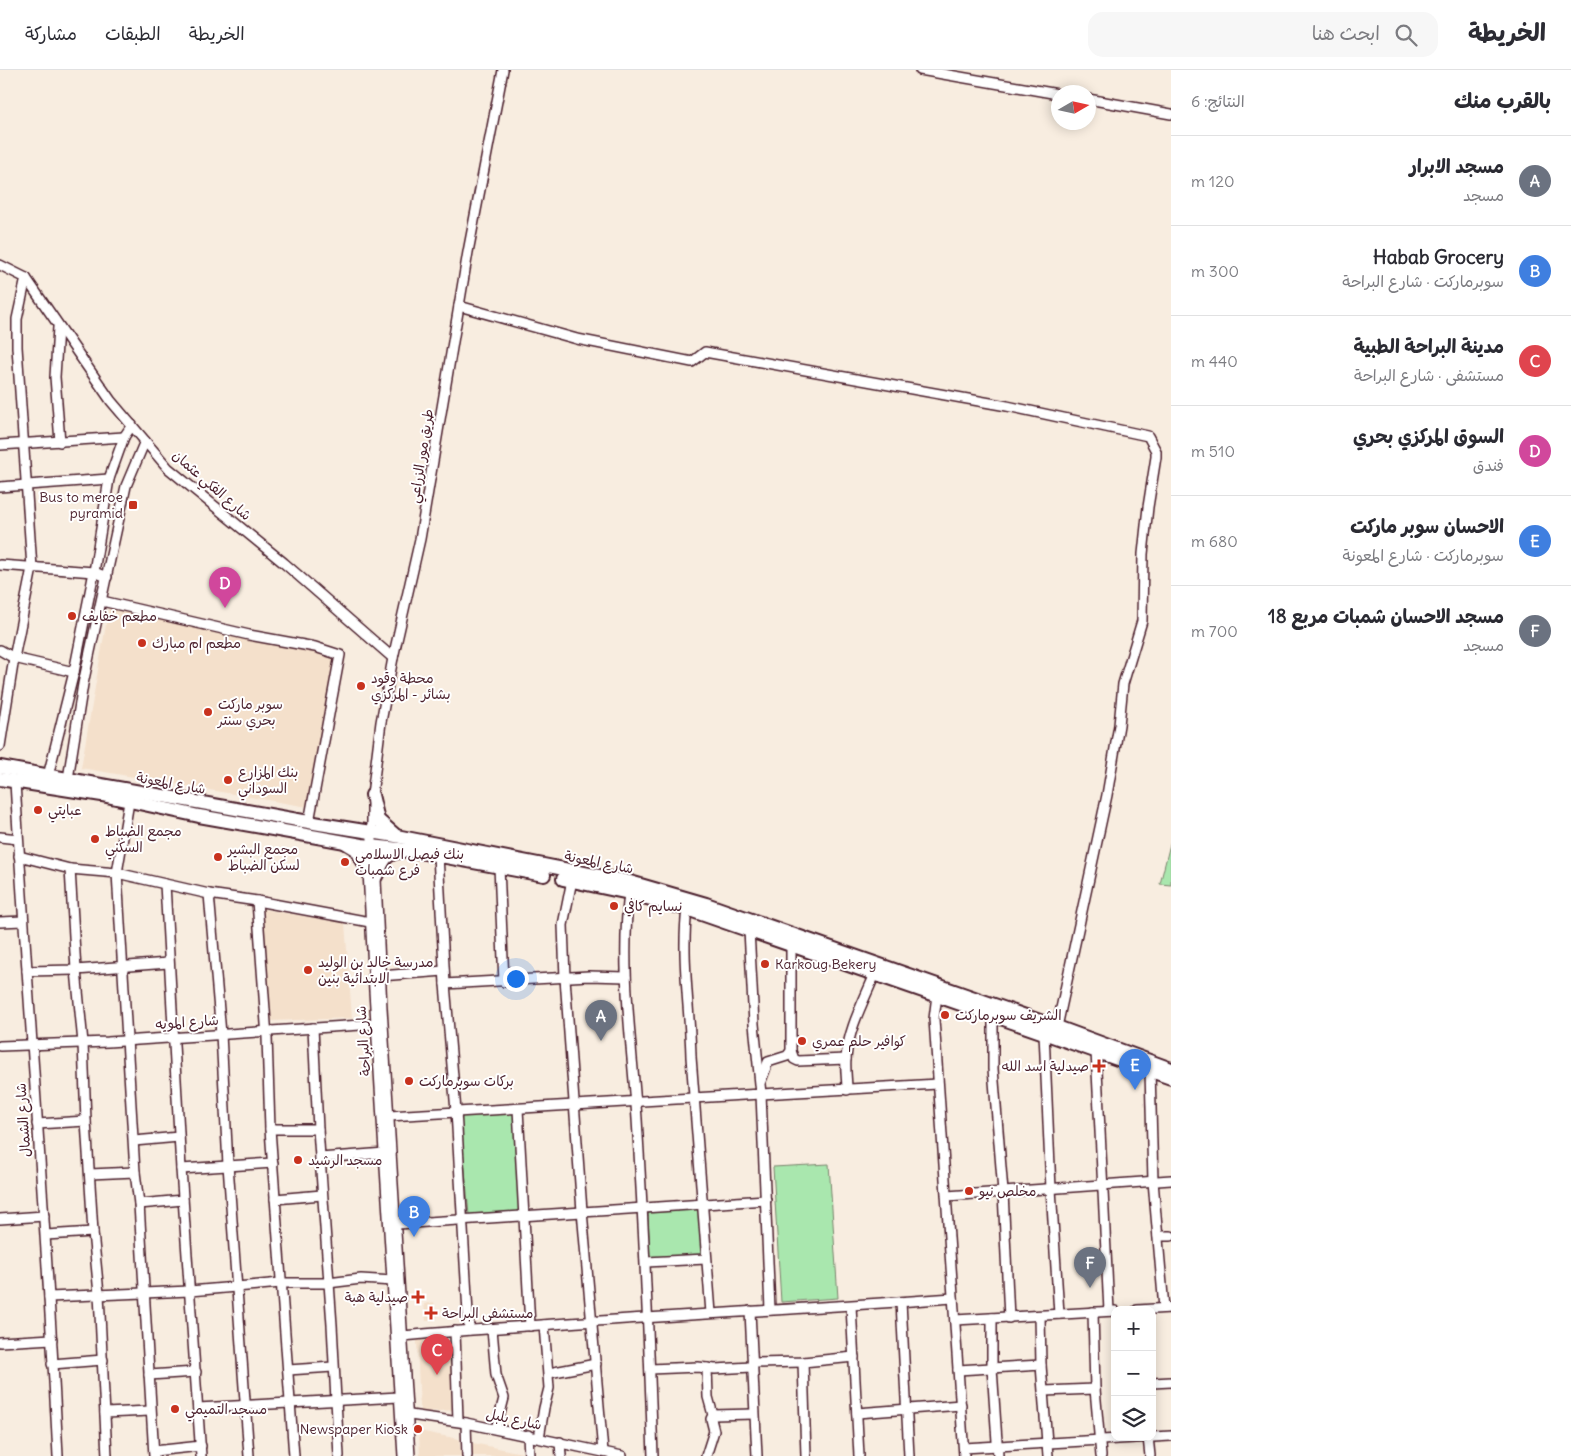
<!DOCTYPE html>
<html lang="ar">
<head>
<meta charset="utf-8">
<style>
  body { margin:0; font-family:Delius,"Playpen Sans Arabic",sans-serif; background:#f7f7f7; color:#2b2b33; direction:rtl }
  .controls { position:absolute; right:15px; bottom:15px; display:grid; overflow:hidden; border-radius:10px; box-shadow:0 2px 12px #0003 }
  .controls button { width:45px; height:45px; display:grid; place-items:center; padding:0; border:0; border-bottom:1px solid #e1e1e2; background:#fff; color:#2b2b33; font:25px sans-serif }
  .compass { position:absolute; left:1051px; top:15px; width:45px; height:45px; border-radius:50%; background:#fff; box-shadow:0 2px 12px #0003; rotate:81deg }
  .you { position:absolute; left:515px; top:908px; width:18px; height:18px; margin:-12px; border:4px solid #fff; border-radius:50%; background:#1a73e8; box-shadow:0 0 0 8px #1a73e833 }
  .badge { display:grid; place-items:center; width:32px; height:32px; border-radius:50%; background:#ea580c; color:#fff; font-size:16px; font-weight:700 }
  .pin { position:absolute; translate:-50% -41px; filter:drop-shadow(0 1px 2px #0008) }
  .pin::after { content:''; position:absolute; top:26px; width:18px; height:15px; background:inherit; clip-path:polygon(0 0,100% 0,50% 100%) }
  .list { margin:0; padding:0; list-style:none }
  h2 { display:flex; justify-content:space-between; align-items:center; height:65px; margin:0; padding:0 20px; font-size:21px }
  h2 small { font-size:16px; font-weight:400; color:#7c7c81 }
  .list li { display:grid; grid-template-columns:32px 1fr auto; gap:15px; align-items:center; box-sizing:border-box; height:90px; padding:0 20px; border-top:1px solid #e1e1e2 }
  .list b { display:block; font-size:19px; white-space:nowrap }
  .list p { margin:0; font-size:16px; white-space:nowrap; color:#7c7c81 }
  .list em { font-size:16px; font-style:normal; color:#7c7c81 }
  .icon { flex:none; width:28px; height:28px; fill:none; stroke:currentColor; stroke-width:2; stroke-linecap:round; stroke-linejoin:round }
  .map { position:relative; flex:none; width:1171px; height:1386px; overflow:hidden; direction:ltr }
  header { display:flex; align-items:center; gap:30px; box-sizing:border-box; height:70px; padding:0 25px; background:#fff; border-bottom:1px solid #e1e1e2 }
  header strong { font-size:24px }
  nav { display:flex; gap:28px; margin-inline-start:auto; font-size:18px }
  .search { width:350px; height:45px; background:#f7f7f7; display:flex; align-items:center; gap:12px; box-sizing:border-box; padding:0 18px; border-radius:15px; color:#7c7c81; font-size:19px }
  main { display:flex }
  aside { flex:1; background:#fff }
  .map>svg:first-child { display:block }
</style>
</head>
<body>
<header>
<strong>الخريطة</strong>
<div class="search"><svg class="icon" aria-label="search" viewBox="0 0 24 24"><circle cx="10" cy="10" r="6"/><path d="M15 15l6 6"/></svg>ابحث هنا</div>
<nav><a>الخريطة</a><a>الطبقات</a><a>مشاركة</a></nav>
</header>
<main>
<aside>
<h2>بالقرب منك<small>النتائج: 6</small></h2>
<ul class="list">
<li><span class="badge" style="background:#6b7280">A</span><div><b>مسجد الابرار</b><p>مسجد</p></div><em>120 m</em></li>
<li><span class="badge" style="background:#3f7fe0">B</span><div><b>Habab Grocery</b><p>سوبرماركت · شارع البراحة</p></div><em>300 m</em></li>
<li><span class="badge" style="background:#e0444e">C</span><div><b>مدينة البراحة الطبية</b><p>مستشفى · شارع البراحة</p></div><em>440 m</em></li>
<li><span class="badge" style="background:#d1479c">D</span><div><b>السوق المركزي بحري</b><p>فندق</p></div><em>510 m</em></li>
<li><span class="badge" style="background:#3f7fe0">E</span><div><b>الاحسان سوبر ماركت</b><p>سوبرماركت · شارع المعونة</p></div><em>680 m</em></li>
<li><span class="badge" style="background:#6b7280">F</span><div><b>مسجد الاحسان شمبات مربع 18</b><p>مسجد</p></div><em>700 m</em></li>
</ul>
</aside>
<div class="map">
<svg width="1171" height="1386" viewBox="0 0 1171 1386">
  <rect width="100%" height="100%" fill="#f8ede0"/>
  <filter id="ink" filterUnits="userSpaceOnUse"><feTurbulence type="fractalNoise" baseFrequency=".02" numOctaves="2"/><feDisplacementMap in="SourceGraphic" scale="10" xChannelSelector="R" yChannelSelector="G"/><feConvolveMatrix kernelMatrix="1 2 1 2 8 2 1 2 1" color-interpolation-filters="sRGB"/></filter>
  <g filter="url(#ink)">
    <!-- built -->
    <g fill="#f4e0cb">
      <path d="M109,537L335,586L308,737L81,698Z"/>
      <path d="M262,839L345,853L352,948L270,951Z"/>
      <path d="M434,1232L437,1247H436V1250L426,1251L424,1234Z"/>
      <path d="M453,1269L457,1340L420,1342L417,1270Z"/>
      <path d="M419,1361L459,1369L461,1386H420Z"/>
      <path d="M468,1372L522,1383V1386H469Z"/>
    </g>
    <!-- green -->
    <g fill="#a9e7ae" stroke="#7a836c">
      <path d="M1171,770V815L1160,814Z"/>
      <path d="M514,1043L519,1142L469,1145L460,1045Z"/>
      <path d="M829,1094L838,1228L781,1232L773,1097Z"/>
      <path d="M701,1139L704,1187L650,1190L648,1143Z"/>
    </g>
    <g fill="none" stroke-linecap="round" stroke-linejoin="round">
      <!-- minor casing -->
      <g stroke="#4a1f2b" stroke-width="12">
        <g id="minor">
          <path d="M920,0L1058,24"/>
          <path d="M1088,29L1171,44"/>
          <path d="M0,195L26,208L111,331L168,398L284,493L393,588"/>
          <path d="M459,236L577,269L692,292L705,282L1007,336L1148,366L1156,381V387L1148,437L1143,484L1142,551L1123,614L1119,655L1107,725L1057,957"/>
          <path d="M58,257L55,307L60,372"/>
          <path d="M0,375L124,367"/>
          <path d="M0,417L109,409"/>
          <path d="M0,495L94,502L107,507"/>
          <path d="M102,531L249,565L315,577L340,585L309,752"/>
          <path d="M0,580L14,588L74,602"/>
          <path d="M0,676L14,588L32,498L17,277V249L26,208"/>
          <path d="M48,706L74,602L94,502L109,409L124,367L132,355"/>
          <path d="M68,709L83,614L126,416L145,371"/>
          <path d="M15,712C28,937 47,1161 58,1386"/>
          <path d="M129,732L117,803L135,1102L139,1134L154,1386"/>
          <path d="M0,767L18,769"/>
          <path d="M372,776L368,784V800L374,921L403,1386"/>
          <path d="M438,785L445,914L456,1041L469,1260"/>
          <path d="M19,786L70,799L117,803L209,824L257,831L370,852"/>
          <path d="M499,797L504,912"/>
          <path d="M70,799L76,900L83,973L86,1051L93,1162L99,1224L107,1386"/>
          <path d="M572,810L563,855L565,908L582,1141L603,1382"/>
          <path d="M165,814L181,1099L201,1386"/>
          <path d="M629,823C620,898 632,974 637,1049C644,1162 649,1274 653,1386"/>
          <path d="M209,824L221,964L228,1095L249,1386"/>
          <path d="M257,831L267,967L270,1059L294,1386"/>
          <path d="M687,839C681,888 690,938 691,987L711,1243"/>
          <path d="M0,852L23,851"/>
          <path d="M27,901L76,900L168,893"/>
          <path d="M380,906L444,901"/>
          <path d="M445,914L589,906L626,907"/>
          <path d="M937,925L934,949L964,1386"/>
          <path d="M993,945V999L1003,1122L1009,1248"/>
          <path d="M313,958L318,1059L332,1255L339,1386"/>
          <path d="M1044,963L1051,1119L1059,1244"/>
          <path d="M0,976L108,972L376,954"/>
          <path d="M791,981L794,989L798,991L846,989"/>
          <path d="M1096,981L1109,1241"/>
          <path d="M1150,1001L1153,1111L1164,1238"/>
          <path d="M761,1011L768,992L787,986L791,981V875"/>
          <path d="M847,1020C847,1010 845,999 846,989C848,959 864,931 875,904"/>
          <path d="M518,1039L530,1256"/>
          <path d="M389,1046L761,1024L754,954L749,860"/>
          <path d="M37,1054L86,1051"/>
          <path d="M270,1059H318"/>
          <path d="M134,1071L179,1067"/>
          <path d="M320,1088L385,1083"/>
          <path d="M181,1099L273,1093"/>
          <path d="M90,1104L135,1102"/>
          <path d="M947,1126L1171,1110"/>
          <path d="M275,1129L322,1125"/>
          <path d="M139,1134L183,1130"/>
          <path d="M0,1149L44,1146"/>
          <path d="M397,1154L766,1130"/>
          <path d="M46,1165L93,1162"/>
          <path d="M1158,1166H1171"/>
          <path d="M646,1192L706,1189"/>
          <path d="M49,1227L190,1221L281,1213H328L361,1209L393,1211"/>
          <path d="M901,1232L909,1386"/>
          <path d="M851,1236L859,1386"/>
          <path d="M770,1240L761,1024L938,1014"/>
          <path d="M1137,1240L1171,1238"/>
          <path d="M750,1241L757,1386"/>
          <path d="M1093,1242L1095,1319L1101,1386"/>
          <path d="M1040,1246L1041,1295L1048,1386"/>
          <path d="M992,1248V1298L998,1386"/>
          <path d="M955,1250L1115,1241"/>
          <path d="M492,1259L496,1305L504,1328L496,1359"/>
          <path d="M455,1261L458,1351"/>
          <path d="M402,1266C585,1249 769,1242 953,1228"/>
          <path d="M0,1272L52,1269"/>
          <path d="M803,1292L806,1386"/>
          <path d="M752,1293L803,1292L854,1287"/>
          <path d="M52,1294L103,1290"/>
          <path d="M650,1299L698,1297L715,1299L752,1297"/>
          <path d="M288,1300L333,1297"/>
          <path d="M958,1300L1041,1295"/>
          <path d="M549,1303L596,1294"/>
          <path d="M149,1305L196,1302"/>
          <path d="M1152,1313L1171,1312"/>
          <path d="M1044,1321L1095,1319"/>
          <path d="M198,1338L399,1327"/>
          <path d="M105,1343L150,1341"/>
          <path d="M857,1343L961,1335"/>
          <path d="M403,1344L466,1353L622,1386"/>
          <path d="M713,1345L754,1344"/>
          <path d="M466,1353L467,1386"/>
          <path d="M528,1365L529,1386"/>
          <path d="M1148,1367L1150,1386"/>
          <path d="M539,1368L544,1338L549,1318L544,1255"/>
          <path d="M560,1372L561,1386"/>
          <path d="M964,1378L1171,1366"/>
          <path d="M154,1381L201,1376"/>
          <path d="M410,1386L382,938L375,788L372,776V725L381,652L393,588L420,469L468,182L503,0"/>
          <path d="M706,1386L714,1361L711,1349L713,1345L708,1327L707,1298"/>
        </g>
      </g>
      <!-- highway casing -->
      <g stroke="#4a1f2b" stroke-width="16">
        <g id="highway">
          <path d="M0,697L320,754L396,766L630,812L706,834L1057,957L1171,999"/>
          <path d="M0,709L102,725L199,746L362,775L408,780L544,805"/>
          <path d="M372,725L378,750L394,764"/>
          <path d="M346,773L356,779L368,800"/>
          <path d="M375,808C385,791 381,785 403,781"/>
          <path d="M563,809L629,823L687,839L1044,963L1171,1008"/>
        </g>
      </g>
      <!-- minor -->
      <use href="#minor" stroke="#fff" stroke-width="9"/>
      <!-- highway -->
      <use href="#highway" stroke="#fff" stroke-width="12"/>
    </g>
  </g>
  <!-- markers -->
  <g fill="#c8321e" stroke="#fff" stroke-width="2">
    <rect x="128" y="430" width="10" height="10" rx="2.5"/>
    <circle cx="72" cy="546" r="5"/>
    <circle cx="142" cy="573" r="5"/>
    <circle cx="361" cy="616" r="5"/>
    <circle cx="208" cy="642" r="5"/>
    <circle cx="228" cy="710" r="5"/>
    <circle cx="38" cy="740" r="5"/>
    <circle cx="95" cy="769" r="5"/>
    <circle cx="218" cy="787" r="5"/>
    <circle cx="345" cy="792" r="5"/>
    <circle cx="614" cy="836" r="5"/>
    <circle cx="765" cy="894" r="5"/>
    <circle cx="308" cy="900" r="5"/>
    <circle cx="945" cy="945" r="5"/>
    <circle cx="802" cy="971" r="5"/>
    <path d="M1096.5 988.5h5v5h5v5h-5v5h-5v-5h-5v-5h5z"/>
    <circle cx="409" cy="1011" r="5"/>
    <circle cx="298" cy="1090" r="5"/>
    <circle cx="969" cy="1121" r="5"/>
    <path d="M415.5 1219.5h5v5h5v5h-5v5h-5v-5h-5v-5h5z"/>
    <path d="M428.5 1235.5h5v5h5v5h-5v5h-5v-5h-5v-5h5z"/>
    <circle cx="175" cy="1339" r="5"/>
    <circle cx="418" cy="1359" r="5"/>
  </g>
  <g text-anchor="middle" stroke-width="4" stroke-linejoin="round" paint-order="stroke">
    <!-- street labels -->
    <g font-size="14" fill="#4a1f2b" stroke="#fff">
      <text transform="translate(421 386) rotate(-81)" y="5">طريق مور الزراعي</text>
      <text transform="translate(212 415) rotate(41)" y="5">شارع الفكي عثمان</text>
      <text transform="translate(171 713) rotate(10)" y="5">شارع المعونة</text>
      <text transform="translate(599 792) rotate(11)" y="5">شارع المعونة</text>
      <text transform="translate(187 952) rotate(-4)" y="5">شارع المويه</text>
      <text transform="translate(363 971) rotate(-94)" y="5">شارع البراحة</text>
      <text transform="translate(23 1050) rotate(-94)" y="5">شارع الشمال</text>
      <text transform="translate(514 1349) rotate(12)" y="5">شارع بلبل</text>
    </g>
    <!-- poi labels -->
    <g font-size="14" fill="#4a1f2b" stroke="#fff" text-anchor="start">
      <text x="123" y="432" text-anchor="end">Bus to meroe<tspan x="123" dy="16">pyramid</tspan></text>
      <text x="82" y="551">مطعم خفايف</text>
      <text x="152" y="578">مطعم ام مبارك</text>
      <text x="371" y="613">محطة وقود<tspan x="371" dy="16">بشائر - المركزي</tspan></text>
      <text x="218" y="639">سوبر ماركت<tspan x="218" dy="16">بحري سنتر</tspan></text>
      <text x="238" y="707">بنك المزارع<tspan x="238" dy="16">السوداني</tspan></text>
      <text x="48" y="745">عبايتي</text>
      <text x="105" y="766">مجمع الضباط<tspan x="105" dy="16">السكني</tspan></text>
      <text x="228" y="784">مجمع البشير<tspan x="228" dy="16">لسكن الضباط</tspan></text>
      <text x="355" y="789">بنك فيصل الاسلامي<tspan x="355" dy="16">فرع شمبات</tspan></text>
      <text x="624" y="841">نسايم كافي</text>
      <text x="318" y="897">مدرسة خالد بن الوليد<tspan x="318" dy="16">الابتدائية بنين</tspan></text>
      <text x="775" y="899">Karkoug Bekery</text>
      <text x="955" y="950">الشريف سوبرماركت</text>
      <text x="812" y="976">كوافير حلم عمري</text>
      <text x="1089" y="1001" text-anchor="end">صيدلية اسد الله</text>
      <text x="419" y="1016">بركات سوبرماركت</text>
      <text x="308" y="1095">مسجد الرشيد</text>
      <text x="979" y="1126">مخلص نيو</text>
      <text x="408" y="1232" text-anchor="end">صيدلية هبة</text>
      <text x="442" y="1248">مستشفى البراحة</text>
      <text x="185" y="1344">مسجد التميمي</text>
      <text x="408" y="1364" text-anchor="end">Newspaper Kiosk</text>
    </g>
  </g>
</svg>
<div class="controls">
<button>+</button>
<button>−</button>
<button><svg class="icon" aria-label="layers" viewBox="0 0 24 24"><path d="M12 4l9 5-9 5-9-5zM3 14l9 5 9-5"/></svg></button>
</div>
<svg class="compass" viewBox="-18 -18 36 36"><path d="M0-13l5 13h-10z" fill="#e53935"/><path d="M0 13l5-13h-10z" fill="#7c7c81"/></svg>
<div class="you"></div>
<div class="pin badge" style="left:601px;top:971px;background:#6b7280">A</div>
<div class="pin badge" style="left:414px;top:1167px;background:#3f7fe0">B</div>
<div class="pin badge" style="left:437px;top:1305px;background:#e0444e">C</div>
<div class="pin badge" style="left:225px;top:538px;background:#d1479c">D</div>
<div class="pin badge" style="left:1135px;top:1020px;background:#3f7fe0">E</div>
<div class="pin badge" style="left:1090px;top:1218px;background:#6b7280">F</div>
</div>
</main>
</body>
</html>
